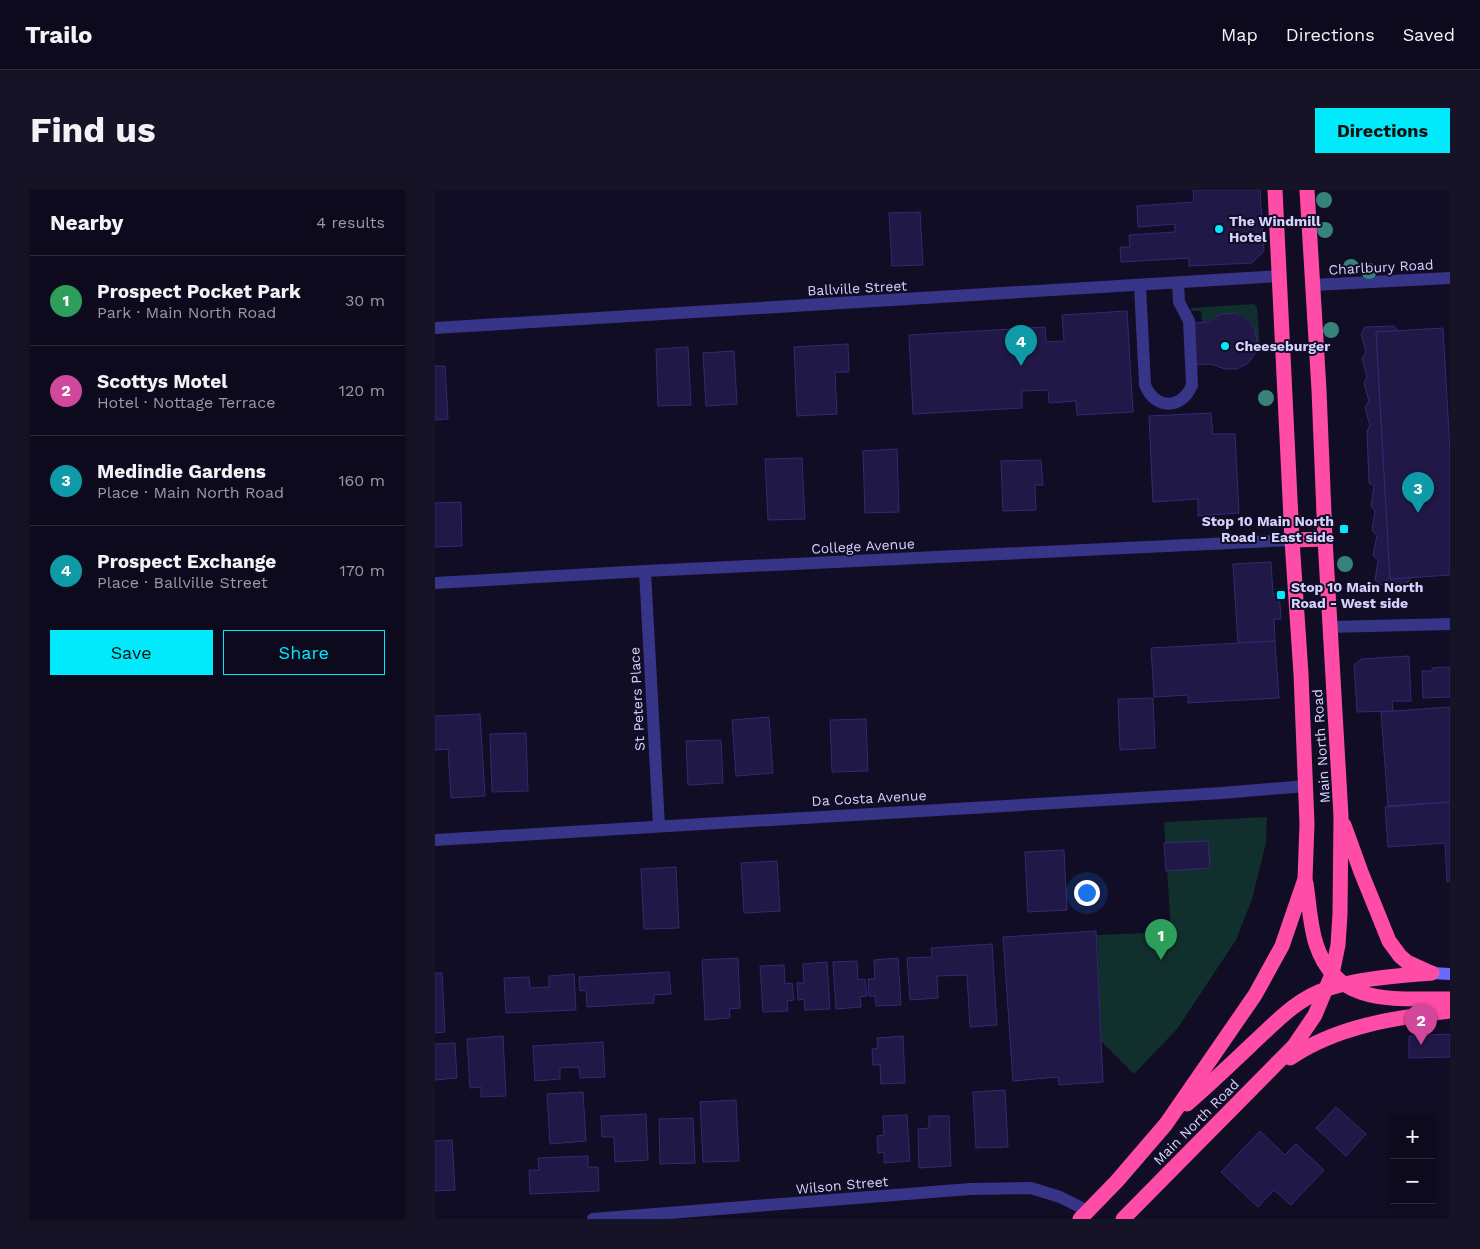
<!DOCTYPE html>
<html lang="en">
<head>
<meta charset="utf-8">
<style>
  body { margin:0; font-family:"Work Sans",sans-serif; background:#151325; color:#f1f3f6 }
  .controls { position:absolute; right:15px; bottom:15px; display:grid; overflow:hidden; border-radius:0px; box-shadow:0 2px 8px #0003 }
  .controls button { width:45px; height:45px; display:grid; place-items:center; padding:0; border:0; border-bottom:1px solid #2c2b3b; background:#0c0a1c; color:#f1f3f6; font:25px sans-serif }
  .you { position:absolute; left:651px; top:702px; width:18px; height:18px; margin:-12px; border:4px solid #fff; border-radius:50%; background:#1a73e8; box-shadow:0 0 0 8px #1a73e833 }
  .badge { display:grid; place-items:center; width:32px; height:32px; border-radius:50%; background:#00eafc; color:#fff; font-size:16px; font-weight:700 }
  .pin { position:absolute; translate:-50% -41px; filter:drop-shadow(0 1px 2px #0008) }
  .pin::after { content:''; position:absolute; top:26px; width:18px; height:15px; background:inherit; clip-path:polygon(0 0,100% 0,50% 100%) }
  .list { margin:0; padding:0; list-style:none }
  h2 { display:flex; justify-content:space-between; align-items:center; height:65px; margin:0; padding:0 20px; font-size:21px }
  h2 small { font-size:16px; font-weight:400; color:#9a9aa3 }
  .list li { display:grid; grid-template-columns:32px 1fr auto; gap:15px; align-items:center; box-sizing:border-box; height:90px; padding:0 20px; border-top:1px solid #2c2b3b }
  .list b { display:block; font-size:19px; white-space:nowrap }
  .list p { margin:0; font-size:16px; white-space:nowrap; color:#9a9aa3 }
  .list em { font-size:16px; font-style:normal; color:#9a9aa3 }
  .actions { display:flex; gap:10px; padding:15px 20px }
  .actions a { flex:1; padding:11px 0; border:1px solid #00eafc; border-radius:0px; text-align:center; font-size:18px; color:#00eafc }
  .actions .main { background:#00eafc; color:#111 }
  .map { position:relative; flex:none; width:1015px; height:1029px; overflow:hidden; border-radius:0px }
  header { display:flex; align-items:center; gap:30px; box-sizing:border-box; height:70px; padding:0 25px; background:#0c0a1c; border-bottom:1px solid #2c2b3b }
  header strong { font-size:24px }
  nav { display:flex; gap:28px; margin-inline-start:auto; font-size:18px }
  .intro { display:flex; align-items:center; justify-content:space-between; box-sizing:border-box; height:120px; padding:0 30px }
  h1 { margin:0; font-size:35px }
  .button { padding:12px 22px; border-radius:0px; background:#00eafc; color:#111; font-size:18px; font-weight:700 }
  main { display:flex; gap:30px; padding:0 30px }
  aside { flex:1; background:#0c0a1c; border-radius:0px; box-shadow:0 2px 8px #0003 }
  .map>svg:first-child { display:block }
</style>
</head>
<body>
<header>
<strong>Trailo</strong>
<nav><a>Map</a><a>Directions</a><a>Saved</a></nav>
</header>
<div class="intro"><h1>Find us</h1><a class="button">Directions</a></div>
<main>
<aside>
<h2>Nearby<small>4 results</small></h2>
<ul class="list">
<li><span class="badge" style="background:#2e9e5b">1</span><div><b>Prospect Pocket Park</b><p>Park · Main North Road</p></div><em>30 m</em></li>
<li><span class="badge" style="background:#d1479c">2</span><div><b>Scottys Motel</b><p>Hotel · Nottage Terrace</p></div><em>120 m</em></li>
<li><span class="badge" style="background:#0f9aa8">3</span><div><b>Medindie Gardens</b><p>Place · Main North Road</p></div><em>160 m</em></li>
<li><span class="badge" style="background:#0f9aa8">4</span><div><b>Prospect Exchange</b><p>Place · Ballville Street</p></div><em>170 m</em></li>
</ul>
<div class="actions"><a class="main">Save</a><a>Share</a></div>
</aside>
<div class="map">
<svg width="1015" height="1029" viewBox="0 0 1015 1029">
  <rect width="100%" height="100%" fill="#100d25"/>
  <!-- green -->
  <g fill="#102f2d">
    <path d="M819,114L822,117L825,162H821C824,140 815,120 789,124C780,125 777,132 767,132L766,121H756V118Z"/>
    <path d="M832,627L831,653L817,709L801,750L742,839L699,884L666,851L662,745L736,742L729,632Z"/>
  </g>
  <!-- building -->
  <g fill="#201847" stroke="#352974">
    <path d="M758,0H825L829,61L817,73L754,76V68L686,72L685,57H695L694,45L740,42V34L703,37L702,16L759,12Z"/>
    <path d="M485,22L488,75L457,76L454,23Z"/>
    <path d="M692,121L698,222L642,225L641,211L614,213L613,200L587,201V218L478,224L474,145L610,137L611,152L629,151L627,125Z"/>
    <path d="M799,123L811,129L819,138L822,149L821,162L813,173L802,179H790L776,174L759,175L757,133L774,132L786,124Z"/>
    <path d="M959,136L963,141L941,142L955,389L977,387L972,393L946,395L940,390L943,371L938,365L942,346L937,340L940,321L936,316L939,296L934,293L932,241L935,236L930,217L934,211L929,193L932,187L927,168L931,162L926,144L930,137Z"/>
    <path d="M1008,138L1015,260V385L955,389L941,142Z"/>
    <path d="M413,154L414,182H400L402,224L362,226L359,157Z"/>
    <path d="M253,157L256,215L223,216L221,159Z"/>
    <path d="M299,161L302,214L271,216L268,163Z"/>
    <path d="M0,176H10L13,229L0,230Z"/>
    <path d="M776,223L778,244H800L804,323L763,326V309L718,312L714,226Z"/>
    <path d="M462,259L464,322L430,323L428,261Z"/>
    <path d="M367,268L370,329L333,330L330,269Z"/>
    <path d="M606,270L608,295H600L601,320L568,321L566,271Z"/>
    <path d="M26,312L27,356L0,357V313Z"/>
    <path d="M836,372L838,404L844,403L846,429H839L840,451L803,453L798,374Z"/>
    <path d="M840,451L844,508L753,513V505L719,507L716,458Z"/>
    <path d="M974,466L976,511H957L958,521L922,522L919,475L926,469Z"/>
    <path d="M1015,477V507L988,508L987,481H997V478Z"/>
    <path d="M718,508L720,558L685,560L683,509Z"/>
    <path d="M1015,517V612L953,616L946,522Z"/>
    <path d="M45,524L50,606L16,608L13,559L0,560V526Z"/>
    <path d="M334,527L338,583L301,586L297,530Z"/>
    <path d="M431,529L433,581L397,582L395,530Z"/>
    <path d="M91,543L93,601L57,602L55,544Z"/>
    <path d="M286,550L288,593L253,595L251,551Z"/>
    <path d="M1015,612V691L1012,692L1010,653L953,657L950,617Z"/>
    <path d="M773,651L775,678L731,681L729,653Z"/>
    <path d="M629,660L632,720L593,722L590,662Z"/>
    <path d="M342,671L345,721L309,723L306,673Z"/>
    <path d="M241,677L244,738L209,739L206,679Z"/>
    <path d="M661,741L668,892L624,895L623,887L578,891L568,747Z"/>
    <path d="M557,754L562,835L535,837L532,785L502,786L503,808L475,810L472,768L497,767L496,758Z"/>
    <path d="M303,768L305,818L294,819L295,828L270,830L267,770Z"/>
    <path d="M463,768L466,815L441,816L440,806H434L433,789H440L439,770Z"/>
    <path d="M422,771L423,790L430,789L432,806L425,807L426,817L401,819L398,772Z"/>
    <path d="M392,772L395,819L370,820L369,809L363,810L362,793H369L368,774Z"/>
    <path d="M349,775L350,794L357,793L359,810L352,811L353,821L328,822L325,776Z"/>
    <path d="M234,782L236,804L219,805V813L152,817L151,800L145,801L144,787Z"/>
    <path d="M0,783H7L10,842L0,843Z"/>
    <path d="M139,784L141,820L71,823L69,788L94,787L95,798L114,797V786Z"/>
    <path d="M1015,844V867L974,868V846Z"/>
    <path d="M68,846L71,906L46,907V897L35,898L32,849Z"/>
    <path d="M468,846L470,893L446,894L445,875H438L437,859L443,858L442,848Z"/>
    <path d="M168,852L170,887L145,888L144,877L125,878V889L100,891L98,856Z"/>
    <path d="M20,853L22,888L0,890V854Z"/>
    <path d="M570,900L573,957L541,958L538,902Z"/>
    <path d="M148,902L151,951L115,954L112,904Z"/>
    <path d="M301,910L304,971L268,972L265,912Z"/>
    <path d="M901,917L931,944L911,966L881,938Z"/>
    <path d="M211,924L213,970L180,972L179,947H167L166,926Z"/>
    <path d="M472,925L475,971L449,973V962L443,963L442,946L449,945L448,926Z"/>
    <path d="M494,926H514L516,976L484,978L483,939L494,938Z"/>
    <path d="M258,928L260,973L225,974L224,929Z"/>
    <path d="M825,941L850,965L861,954L889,980L856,1015L839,1000L823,1017L786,982Z"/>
    <path d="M17,950L20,1000L0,1001V951Z"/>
    <path d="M153,966V977H163L164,1001L95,1004L94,980H104L103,968Z"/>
  </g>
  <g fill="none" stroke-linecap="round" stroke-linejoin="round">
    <!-- lane -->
    <path stroke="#363587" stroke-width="12" d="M705,96L710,195C720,220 747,220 757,195L754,131L744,112L743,93"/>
    <!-- street -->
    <g stroke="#363587" stroke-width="12">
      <path d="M878,95L1015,88"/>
      <path d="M0,138L845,86"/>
      <path d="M210,381L224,636"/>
      <path d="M0,393L210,381L857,350"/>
      <path d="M894,437L1015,434"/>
      <path d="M0,650L787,603L871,596"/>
      <path d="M158,1029L535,999L596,998L625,1007L653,1021"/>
    </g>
    <!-- secondary -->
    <path stroke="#6869ff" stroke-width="12" d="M997,783L1015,784"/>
    <!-- highway -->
    <g stroke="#ff4ca7" stroke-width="15">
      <path d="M857,350L890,349"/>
      <path d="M909,635L926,682L954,751L965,766L972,772L994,782"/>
      <path d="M871,693C874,713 875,735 881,754C902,818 961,808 1015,809"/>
      <path d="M855,868C902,836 959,828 1015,821"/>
      <path d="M752,914C774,895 795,875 816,855C839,834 862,808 892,799C925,788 963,786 997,783"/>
      <path d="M645,1029L682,991L731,934L820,805L847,756L870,689L872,634L866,484L857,350L840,0"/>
      <path d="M688,1029L859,856L880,825L897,784L903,755L905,724L906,626L890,349L884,200L872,0"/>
    </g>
  </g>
  <!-- trees -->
  <g fill="#368479">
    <circle cx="889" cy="10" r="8"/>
    <circle cx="890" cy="40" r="8"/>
    <circle cx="916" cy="77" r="8"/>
    <circle cx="934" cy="81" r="8"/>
    <circle cx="896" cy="140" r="8"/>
    <circle cx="831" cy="208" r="8"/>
    <circle cx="910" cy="374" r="8"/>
  </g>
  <!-- markers -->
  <g fill="#00eafc" stroke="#100d25" stroke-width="2">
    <circle cx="784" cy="39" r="5"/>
    <circle cx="790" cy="156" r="5"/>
    <rect x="904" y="334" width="10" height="10" rx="2.5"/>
    <rect x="841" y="400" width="10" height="10" rx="2.5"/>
  </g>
  <g text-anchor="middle" stroke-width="4" stroke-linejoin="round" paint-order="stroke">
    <!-- poi labels -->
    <g font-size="14" font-weight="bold" fill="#d5d1ff" stroke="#100d25" text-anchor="start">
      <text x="794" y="36">The Windmill<tspan x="794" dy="16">Hotel</tspan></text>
      <text x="800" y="161">Cheeseburger</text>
      <text x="899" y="336" text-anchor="end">Stop 10 Main North<tspan x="899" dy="16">Road - East side</tspan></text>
      <text x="856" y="402">Stop 10 Main North<tspan x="856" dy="16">Road - West side</tspan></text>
    </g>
    <!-- street labels -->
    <g font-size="14" fill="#d5d1ff" stroke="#100d25">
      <text transform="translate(946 77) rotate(-3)" y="5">Charlbury Road</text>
      <text transform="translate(422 98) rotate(-3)" y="5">Ballville Street</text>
      <text transform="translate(428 356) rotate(-3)" y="5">College Avenue</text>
      <text transform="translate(202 509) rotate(-93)" y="5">St Peters Place</text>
      <text transform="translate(886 556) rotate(-94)" y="5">Main North Road</text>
      <text transform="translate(434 608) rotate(-3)" y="5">Da Costa Avenue</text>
      <text transform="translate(761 932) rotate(-45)" y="5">Main North Road</text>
      <text transform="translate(407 995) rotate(-5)" y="5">Wilson Street</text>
    </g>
  </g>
</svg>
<div class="controls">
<button>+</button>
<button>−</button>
</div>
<div class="you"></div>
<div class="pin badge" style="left:726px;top:770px;background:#2e9e5b">1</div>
<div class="pin badge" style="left:986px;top:855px;background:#d1479c">2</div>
<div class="pin badge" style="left:983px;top:323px;background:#0f9aa8">3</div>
<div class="pin badge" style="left:586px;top:176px;background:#0f9aa8">4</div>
</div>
</main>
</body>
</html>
